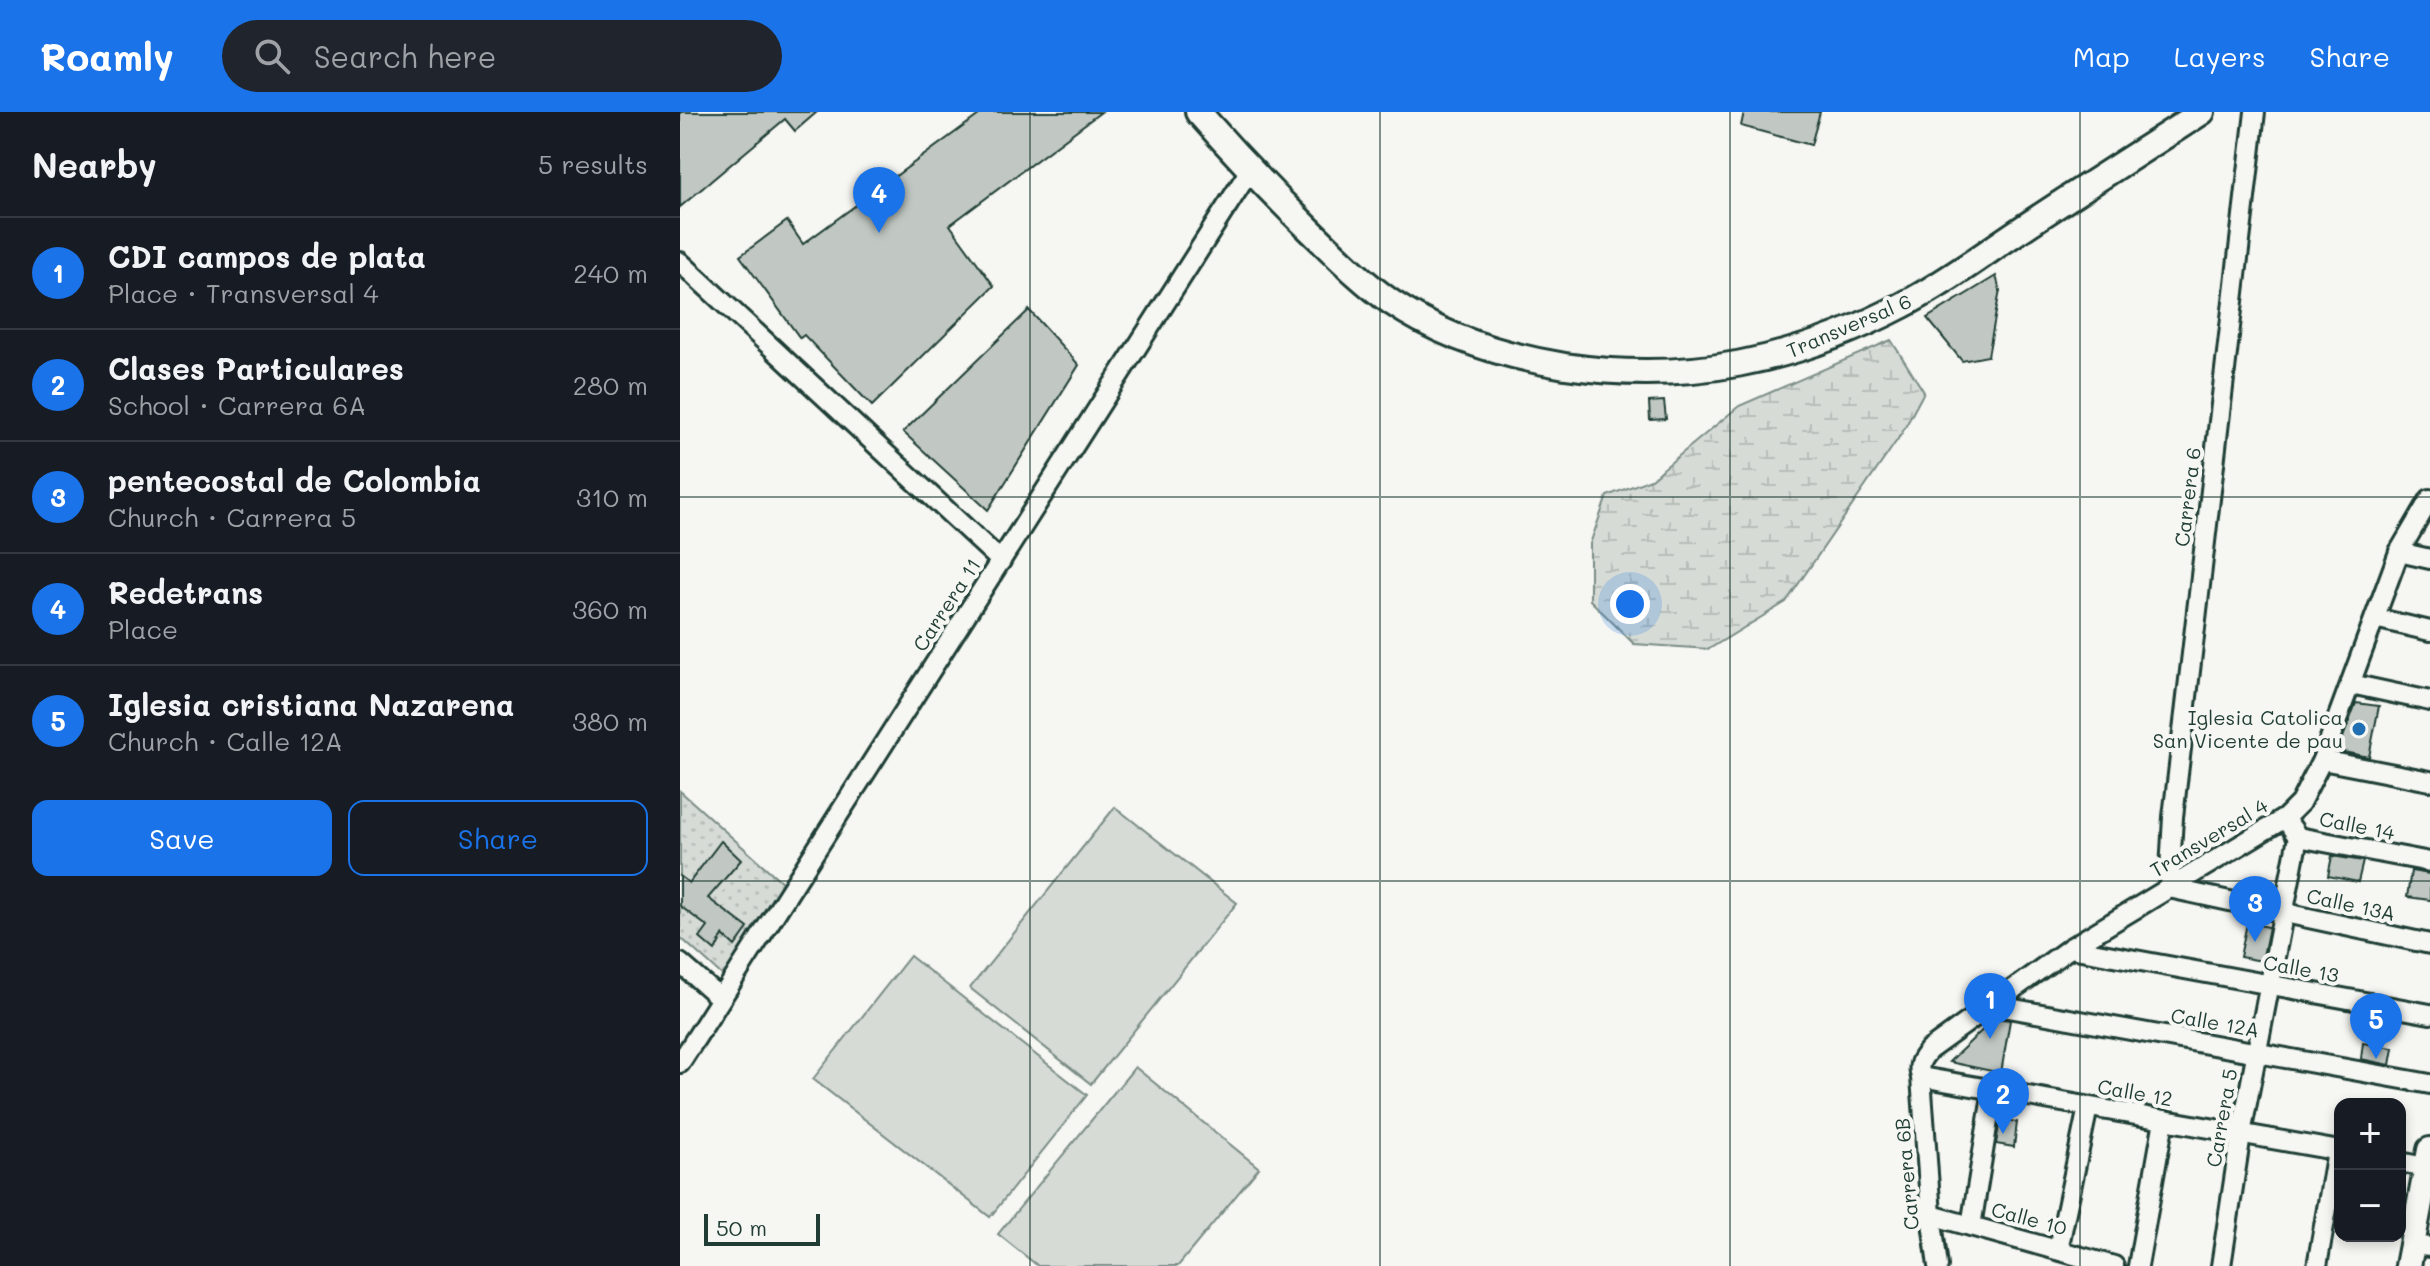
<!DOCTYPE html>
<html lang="en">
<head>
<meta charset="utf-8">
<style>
  body { margin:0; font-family:Mali,sans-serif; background:#20242c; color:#f1f3f6 }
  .controls { position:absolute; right:24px; bottom:24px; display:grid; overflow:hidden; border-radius:16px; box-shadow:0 4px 12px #0003 }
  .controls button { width:72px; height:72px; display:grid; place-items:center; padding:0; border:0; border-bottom:2px solid #363941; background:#171b24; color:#f1f3f6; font:40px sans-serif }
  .scale { position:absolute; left:24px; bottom:20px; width:116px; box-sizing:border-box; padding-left:8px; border:4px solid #1f3d34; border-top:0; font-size:22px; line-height:28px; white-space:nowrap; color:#1f3d34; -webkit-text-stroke:6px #f6f6f2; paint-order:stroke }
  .you { position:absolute; left:950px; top:492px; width:28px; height:28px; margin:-20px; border:6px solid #fff; border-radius:50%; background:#1a73e8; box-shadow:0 0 0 12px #1a73e833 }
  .badge { display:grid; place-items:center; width:52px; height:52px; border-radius:50%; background:#1a73e8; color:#fff; font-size:26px; font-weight:700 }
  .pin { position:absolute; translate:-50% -66px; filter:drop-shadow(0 2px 4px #0008) }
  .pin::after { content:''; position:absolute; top:42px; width:28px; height:24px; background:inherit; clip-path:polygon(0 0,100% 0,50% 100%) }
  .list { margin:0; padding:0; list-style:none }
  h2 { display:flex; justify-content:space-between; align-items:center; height:104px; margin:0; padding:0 32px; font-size:34px }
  h2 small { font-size:26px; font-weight:400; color:#9ea1a6 }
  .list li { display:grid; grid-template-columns:52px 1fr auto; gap:24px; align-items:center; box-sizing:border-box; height:112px; padding:0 32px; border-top:2px solid #363941 }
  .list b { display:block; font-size:30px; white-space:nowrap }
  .list p { margin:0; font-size:26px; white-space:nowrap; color:#9ea1a6 }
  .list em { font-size:26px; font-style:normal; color:#9ea1a6 }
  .actions { display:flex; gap:16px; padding:24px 32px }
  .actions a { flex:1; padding:18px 0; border:2px solid #1a73e8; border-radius:16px; text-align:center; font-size:28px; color:#1a73e8 }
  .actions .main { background:#1a73e8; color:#fff }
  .icon { flex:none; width:44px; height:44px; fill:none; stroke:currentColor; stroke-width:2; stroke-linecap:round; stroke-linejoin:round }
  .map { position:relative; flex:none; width:1750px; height:1154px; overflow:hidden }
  header { display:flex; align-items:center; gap:48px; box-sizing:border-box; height:112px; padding:0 40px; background:#1a73e8; color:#fff }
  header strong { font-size:38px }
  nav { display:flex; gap:44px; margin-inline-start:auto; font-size:28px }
  .search { width:560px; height:72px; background:#20242c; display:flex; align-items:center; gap:20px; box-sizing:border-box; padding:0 28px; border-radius:44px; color:#9ea1a6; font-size:30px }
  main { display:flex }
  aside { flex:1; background:#171b24 }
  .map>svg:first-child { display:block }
</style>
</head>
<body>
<header>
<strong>Roamly</strong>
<div class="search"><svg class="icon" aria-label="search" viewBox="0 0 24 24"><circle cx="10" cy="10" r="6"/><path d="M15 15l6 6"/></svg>Search here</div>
<nav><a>Map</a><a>Layers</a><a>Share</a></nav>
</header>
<main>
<aside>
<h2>Nearby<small>5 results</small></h2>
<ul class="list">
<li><span class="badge">1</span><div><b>CDI campos de plata</b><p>Place · Transversal 4</p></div><em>240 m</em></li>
<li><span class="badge">2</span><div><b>Clases Particulares</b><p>School · Carrera 6A</p></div><em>280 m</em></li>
<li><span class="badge">3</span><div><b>pentecostal de Colombia</b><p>Church · Carrera 5</p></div><em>310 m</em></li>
<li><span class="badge">4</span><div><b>Redetrans</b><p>Place</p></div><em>360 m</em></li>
<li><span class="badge">5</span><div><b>Iglesia cristiana Nazarena</b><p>Church · Calle 12A</p></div><em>380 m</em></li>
</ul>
<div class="actions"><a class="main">Save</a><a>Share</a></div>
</aside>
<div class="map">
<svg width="1750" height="1154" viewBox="0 0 1750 1154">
  <defs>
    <pattern id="grass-dots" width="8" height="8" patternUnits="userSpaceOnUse" patternTransform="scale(2)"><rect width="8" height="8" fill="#d6dbd6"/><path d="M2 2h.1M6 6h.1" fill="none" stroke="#b7bdb8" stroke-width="1.8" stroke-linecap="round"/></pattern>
    <pattern id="wetland-marsh" width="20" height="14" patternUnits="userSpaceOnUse" patternTransform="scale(2)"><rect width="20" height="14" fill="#d6dbd6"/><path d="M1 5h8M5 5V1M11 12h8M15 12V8" fill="none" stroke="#b7bdb8"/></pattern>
  </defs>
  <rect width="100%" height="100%" fill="#f6f6f2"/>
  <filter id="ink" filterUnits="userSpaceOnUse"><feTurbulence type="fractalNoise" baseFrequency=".0125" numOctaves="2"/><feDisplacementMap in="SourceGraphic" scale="16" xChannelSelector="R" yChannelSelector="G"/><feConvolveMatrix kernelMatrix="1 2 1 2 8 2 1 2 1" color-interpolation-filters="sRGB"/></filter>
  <g filter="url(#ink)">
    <!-- grass -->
    <path fill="url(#grass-dots)" stroke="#7a8c85" stroke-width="2" d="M0,679L103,771L43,864L0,825Z"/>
    <!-- wetland -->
    <path fill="url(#wetland-marsh)" stroke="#7a8c85" stroke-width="2" d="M1211,228L1244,280L1222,321L1106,490L1029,537L954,532L910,488V432L927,384L971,367L1059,294Z"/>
    <!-- pitch -->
    <g fill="#d6dbd6" stroke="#7a8c85" stroke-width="2">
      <path d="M435,695L557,791L411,972L290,876Z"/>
      <path d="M230,844L407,983L310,1105L133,967Z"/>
      <path d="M455,955L579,1056L498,1154H358L318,1122Z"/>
    </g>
    <!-- building -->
    <g fill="#c1c8c3" stroke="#1f3d34" stroke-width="2">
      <path d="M0,0H137L115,19L105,7L0,95Z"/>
      <path d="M303,0H421L270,113L314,174L192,294L124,223L120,226L60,144L107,109L123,132Z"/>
      <path d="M1064,0H1140L1131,33L1061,14Z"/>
      <path d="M1316,164L1320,178L1308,244L1282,249L1247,206Z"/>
      <path d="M349,198L399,253L308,398L223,320Z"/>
      <path d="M984,289L986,307L970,308L969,290Z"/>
      <path d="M1676,591L1699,594L1689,645L1658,639Z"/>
      <path d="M41,729L61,748L28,786L68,816L55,834L43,823L35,839L20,826L28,815L0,794V764L9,771Z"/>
      <path d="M1652,744L1683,749L1678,770L1648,764Z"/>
      <path d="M1731,759L1750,762V788L1727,785Z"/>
      <path d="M1567,811L1589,815L1582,849L1560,845Z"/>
      <path d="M1315,906L1330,908L1321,961L1269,950Z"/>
      <path d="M1683,931L1713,936L1710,953L1681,947Z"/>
      <path d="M1320,1007L1337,1010L1334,1035L1316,1032Z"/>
    </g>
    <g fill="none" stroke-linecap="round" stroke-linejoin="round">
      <!-- minor casing -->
      <g stroke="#1f3d34" stroke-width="24">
        <g id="minor">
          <path d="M0,150L321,449"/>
          <path d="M1719,440L1750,447"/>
          <path d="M1695,506L1750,519"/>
          <path d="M1671,572L1750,589"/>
          <path d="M1642,648L1750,669"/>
          <path d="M1611,715L1618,725L1750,750"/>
          <path d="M1489,776L1493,705L1575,0"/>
          <path d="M1489,776L1750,832"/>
          <path d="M1390,836L1750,902"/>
          <path d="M0,851L40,886"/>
          <path d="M1312,893L1750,972"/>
          <path d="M0,951L570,58"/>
          <path d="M1241,965L1660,1039"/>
          <path d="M1720,1050L1750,1056"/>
          <path d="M1251,1103L1434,1154"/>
          <path d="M1291,1114L1313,978"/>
          <path d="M1732,1133L1750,1135"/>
          <path d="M1378,1138L1408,995"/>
          <path d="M1258,1154L1251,1103L1241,965C1237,953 1241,947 1249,938L1390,836L1605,706L1620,691L1642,648L1719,440L1750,387"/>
          <path d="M1458,1154L1484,1008"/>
          <path d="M1541,1154L1561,1022L1618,725"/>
          <path d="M1637,1154L1657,1039"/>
        </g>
      </g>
      <!-- tertiary casing -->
      <g stroke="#1f3d34" stroke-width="30">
        <g id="tertiary">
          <path d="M518,0C554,41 591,80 630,118C656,143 681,169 711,190C762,225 824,244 885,254C1007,272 1114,250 1223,193C1264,172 1302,143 1340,118C1400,78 1462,39 1522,0"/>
          <path d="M1728,1154L1750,1038"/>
        </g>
      </g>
      <!-- minor -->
      <use href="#minor" stroke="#f6f6f2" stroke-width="18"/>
      <!-- tertiary -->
      <use href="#tertiary" stroke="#f6f6f2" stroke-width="24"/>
    </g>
  </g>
  <!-- grid -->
  <path fill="none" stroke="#1f3d34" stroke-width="2" stroke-opacity="0.55" d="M350,0V1154M700,0V1154M1050,0V1154M1400,0V1154M0,385H1750M0,769H1750"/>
  <!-- markers -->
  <circle fill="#1f6fb2" stroke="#f6f6f2" stroke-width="3" cx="1679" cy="617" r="8"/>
  <g text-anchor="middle" stroke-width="8" stroke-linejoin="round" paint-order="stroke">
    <!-- street labels -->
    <g font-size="20" fill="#1f3d34" stroke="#f6f6f2">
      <text transform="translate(1169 214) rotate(-23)" y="7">Transversal 6</text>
      <text transform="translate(1508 385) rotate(-83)" y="7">Carrera 6</text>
      <text transform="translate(267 493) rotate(-57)" y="7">Carrera 11</text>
      <text transform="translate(1677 714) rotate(11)" y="7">Calle 14</text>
      <text transform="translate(1529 726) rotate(-31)" y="7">Transversal 4</text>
      <text transform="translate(1671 793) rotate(12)" y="7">Calle 13A</text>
      <text transform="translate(1621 857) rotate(10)" y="7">Calle 13</text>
      <text transform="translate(1535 911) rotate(10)" y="7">Calle 12A</text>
      <text transform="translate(1455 981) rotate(10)" y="7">Calle 12</text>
      <text transform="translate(1542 1006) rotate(-80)" y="7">Carrera 5</text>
      <text transform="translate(1227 1062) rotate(-95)" y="7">Carrera 6B</text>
      <text transform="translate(1349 1107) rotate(15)" y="7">Calle 10</text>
    </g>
    <!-- poi labels -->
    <g font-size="20" fill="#1f3d34" stroke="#f6f6f2" text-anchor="end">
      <text x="1663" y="613">Iglesia Catolica<tspan x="1663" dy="23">San Vicente de pau</tspan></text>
    </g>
  </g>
</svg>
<div class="controls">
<button>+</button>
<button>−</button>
</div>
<div class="scale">50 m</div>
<div class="you"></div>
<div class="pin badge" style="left:1310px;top:927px">1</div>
<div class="pin badge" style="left:1323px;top:1022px">2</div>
<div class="pin badge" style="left:1575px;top:830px">3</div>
<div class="pin badge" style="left:199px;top:121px">4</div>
<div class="pin badge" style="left:1696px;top:947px">5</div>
</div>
</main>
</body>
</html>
